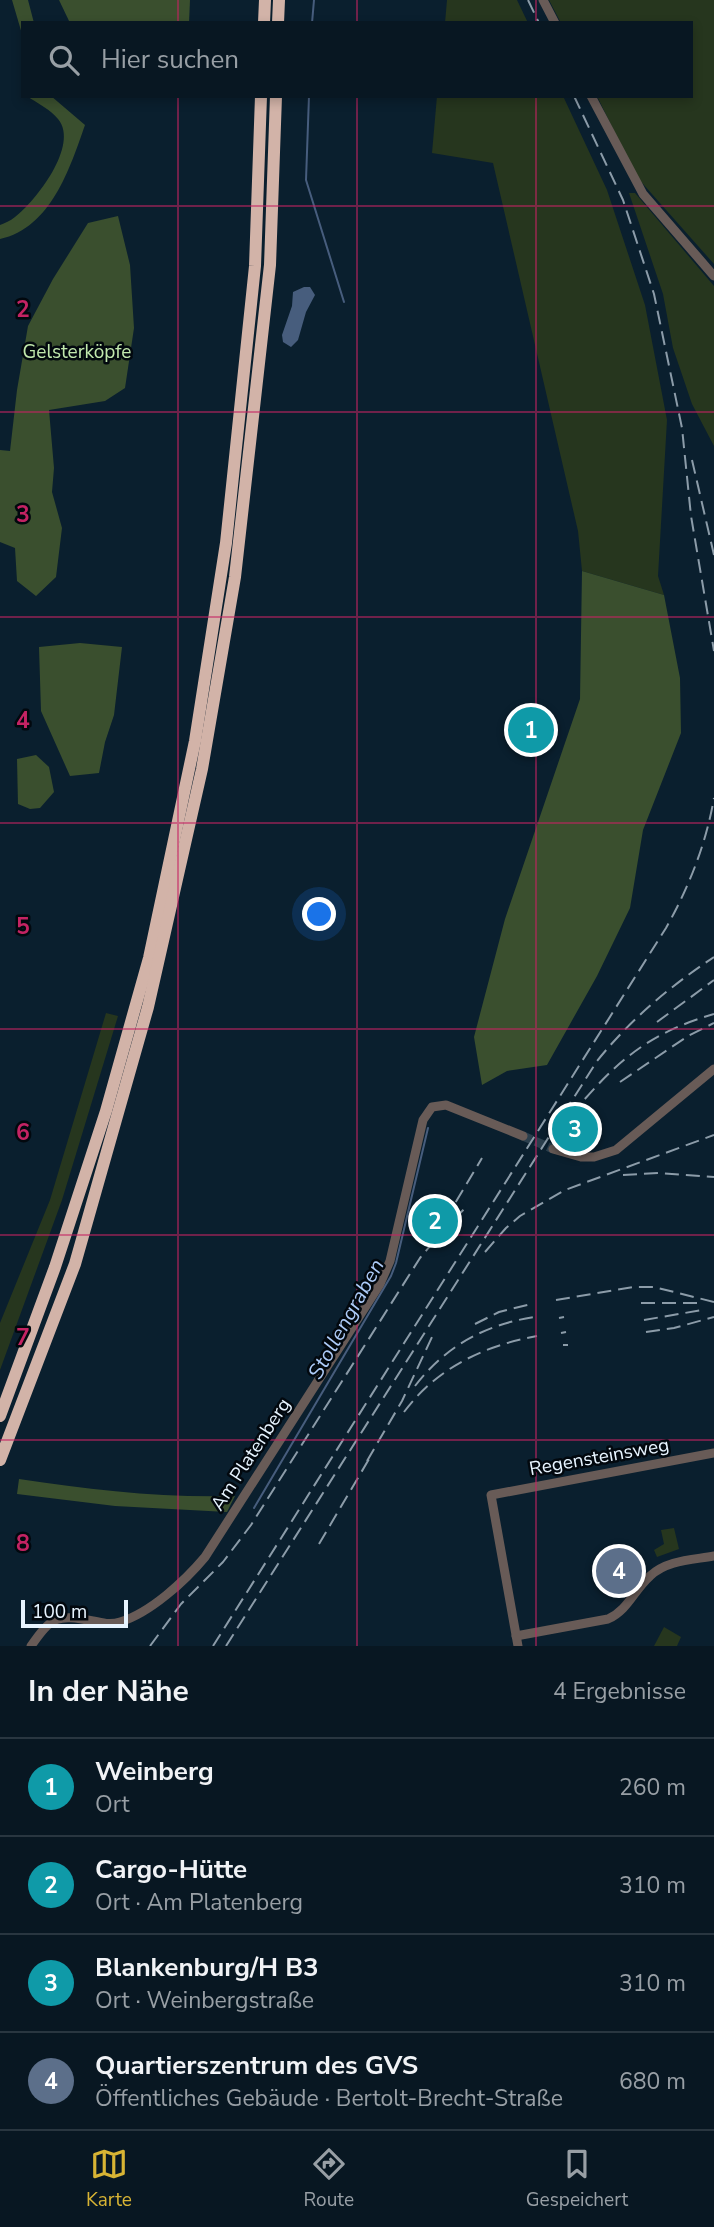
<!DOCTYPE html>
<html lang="de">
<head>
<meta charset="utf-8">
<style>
  body { margin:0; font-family:"Nunito Sans",sans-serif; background:#16242f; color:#f1f3f6 }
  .scale { position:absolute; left:21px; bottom:18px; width:107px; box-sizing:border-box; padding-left:7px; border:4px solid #e7f4ff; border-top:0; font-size:19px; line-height:24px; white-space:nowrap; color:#e7f4ff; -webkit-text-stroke:5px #02080e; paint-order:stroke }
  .you { position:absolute; left:320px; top:915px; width:24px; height:24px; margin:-18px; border:5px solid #fff; border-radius:50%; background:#1a73e8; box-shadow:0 0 0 10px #1a73e833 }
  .badge { display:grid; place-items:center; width:46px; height:46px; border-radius:50%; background:#d8b434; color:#fff; font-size:23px; font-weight:700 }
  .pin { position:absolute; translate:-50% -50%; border:4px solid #fff; box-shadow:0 2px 7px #0006 }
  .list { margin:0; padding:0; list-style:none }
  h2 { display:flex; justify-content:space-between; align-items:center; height:91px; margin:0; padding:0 28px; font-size:30px }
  h2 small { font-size:23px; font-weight:400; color:#989fa5 }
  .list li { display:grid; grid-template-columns:46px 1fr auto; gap:21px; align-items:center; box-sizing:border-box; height:98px; padding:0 28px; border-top:2px solid #293640 }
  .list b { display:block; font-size:26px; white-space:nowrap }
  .list p { margin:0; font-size:23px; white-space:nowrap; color:#989fa5 }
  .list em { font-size:23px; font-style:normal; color:#989fa5 }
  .icon { flex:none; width:38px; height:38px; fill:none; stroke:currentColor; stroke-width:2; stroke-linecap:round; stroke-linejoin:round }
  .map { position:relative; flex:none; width:714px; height:1646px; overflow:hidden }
  .search { position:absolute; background:#081722; box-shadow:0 4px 10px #0003; left:21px; right:21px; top:21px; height:77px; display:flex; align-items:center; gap:18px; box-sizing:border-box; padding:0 24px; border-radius:0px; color:#989fa5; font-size:26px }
  .sheet { height:483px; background:#081722 }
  nav { display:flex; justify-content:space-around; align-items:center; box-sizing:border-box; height:98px; border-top:2px solid #293640; background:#081722; font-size:19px; color:#989fa5 }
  nav a { display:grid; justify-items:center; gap:4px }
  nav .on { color:#d8b434 }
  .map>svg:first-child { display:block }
</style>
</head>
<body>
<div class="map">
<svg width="714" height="1646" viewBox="0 0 714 1646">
  <rect width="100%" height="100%" fill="#0a1f2e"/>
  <!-- green -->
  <g fill="#26361e">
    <path d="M447,0H517L528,23H445Z"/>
    <path d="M549,0H714V264L636,176L597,96H691V23H561Z"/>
    <path d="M437,96H563L607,190L645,305L667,420L658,576L664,595L582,571L578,531L493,163L432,153Z"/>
    <path d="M629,193H635L714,286V446L692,404L673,348L663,294Z"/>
    <path d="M106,1013L118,1016L62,1200L0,1370V1323L50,1200Z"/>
    <path d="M674,1528L679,1549L657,1557L654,1550L664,1544L661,1530Z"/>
    <path d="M664,1627L681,1637L677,1646H654Z"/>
  </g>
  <!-- forest -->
  <g fill="#3a4f2e">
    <path d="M12,0H28L34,23H23V49L22,34Z"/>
    <path d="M59,0H190L189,23H70Z"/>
    <path d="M27,96H51L85,125C70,168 51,228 0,239V225C5,223 10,221 15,217C35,202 80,145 58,119C51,110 37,103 27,96Z"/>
    <path d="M118,216L130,265L134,328L125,388L105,401L49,410L54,468L52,492L62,528L56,577L36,596L17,581L15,548L0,542V450L10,451L17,390L28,326L53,279L88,223Z"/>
    <path d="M582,571L664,595L680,678L681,733L643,830L630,908L597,976L547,1065L507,1071L482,1085L474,1037L505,919L580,699Z"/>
    <path d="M80,643L122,647L114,715L105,742L99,773L70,776L41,711L39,647Z"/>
    <path d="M36,755L49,767L54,792L40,808L30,809L18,804L17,759Z"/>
    <path d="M19,1479C91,1490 162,1498 235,1496L227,1512L115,1506L17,1494Z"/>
  </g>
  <!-- water -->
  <path fill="#475d7d" d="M304,287H310L315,295L306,312L298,340L291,347L283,342L282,335L292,306L293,292Z"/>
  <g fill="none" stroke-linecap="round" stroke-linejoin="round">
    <!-- stream -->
    <g stroke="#475d7d" stroke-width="2">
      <path d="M312,23L314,0"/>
      <path d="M309,96L306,180L344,302"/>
      <path d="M254,1508L391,1276L396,1263L428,1128"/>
    </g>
    <!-- minor-tunnel -->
    <path stroke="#2b3f4d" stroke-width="9" stroke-dasharray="9 4.5" stroke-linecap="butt" d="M523,1136L553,1149"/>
    <!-- minor -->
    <g stroke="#685b57" stroke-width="9">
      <path d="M543,0L555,23"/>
      <path d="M591,96L643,194L714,276"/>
      <path d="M553,1149L581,1157H594L616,1150L714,1069"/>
      <path d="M516,1636L608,1619C628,1610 634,1590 650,1576C667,1560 692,1560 714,1556"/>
      <path d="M31,1646C52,1616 57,1614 93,1621C102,1623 111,1625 120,1622C150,1613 185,1581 205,1557L380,1284L390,1261L423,1120L432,1107L446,1105L523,1136"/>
      <path d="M518,1646L491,1495L714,1453"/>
    </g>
    <!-- highway -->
    <g stroke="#d2b3a8" stroke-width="12">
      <path d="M264,23L265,0"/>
      <path d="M278,23L279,0"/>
      <path d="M0,1416L55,1267L106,1111L149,958L195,741L226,543L255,266L261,96"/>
      <path d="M0,1460L75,1264L148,1007L202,769L235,577L270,265L276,96"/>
    </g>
    <!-- rail -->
    <g stroke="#8c9ca9" stroke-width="2" stroke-dasharray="14 7" stroke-linecap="butt">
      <path d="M528,0L539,23"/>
      <path d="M574,96L623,200L654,294L682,428L691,516L714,651"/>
      <path d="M692,460L714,555"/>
      <path d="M657,1022L714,980"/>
      <path d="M620,1082L688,1036L714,1023"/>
      <path d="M571,1115C616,1062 646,1034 714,1014"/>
      <path d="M623,1175L659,1173L714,1177"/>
      <path d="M445,1220L482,1158"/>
      <path d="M485,1252L506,1228L520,1216L565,1190L714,1135"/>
      <path d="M556,1300L633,1287H654L714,1302"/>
      <path d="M641,1303H700"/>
      <path d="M559,1318L564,1317"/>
      <path d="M644,1320L702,1310"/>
      <path d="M475,1324L499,1312L531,1304"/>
      <path d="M646,1332L674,1328L714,1317"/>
      <path d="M561,1333L566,1332"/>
      <path d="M563,1345H568"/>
      <path d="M415,1386C446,1346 484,1325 534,1317"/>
      <path d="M404,1412C437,1368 483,1346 537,1336"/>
      <path d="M367,1461L402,1401L432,1337"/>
      <path d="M319,1544L372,1454"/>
      <path d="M150,1646L181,1604L223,1562L251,1525L420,1258L440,1234L467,1206"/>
      <path d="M213,1646L666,928C689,887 706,844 714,798"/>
      <path d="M226,1646L597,1061C631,1019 669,987 714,957"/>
    </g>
  </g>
  <!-- grid -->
  <path fill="none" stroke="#c42363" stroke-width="2" stroke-opacity="0.55" d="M178,0V23M357,0V23M536,0V23M178,96V1646M357,96V1646M536,96V1646M0,206H714M0,412H714M0,617H714M0,823H714M0,1029H714M0,1235H714M0,1440H714"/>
  <g text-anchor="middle" stroke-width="5" stroke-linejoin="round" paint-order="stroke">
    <!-- park labels -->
    <g font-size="19" fill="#c1e8ad" stroke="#02080e">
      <text x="77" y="358">Gelsterköpfe</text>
    </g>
    <!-- street labels -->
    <g font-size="19" fill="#e7f4ff" stroke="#02080e">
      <text transform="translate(250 1454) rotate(-57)" y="7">Am Platenberg</text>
      <text transform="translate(599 1456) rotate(-10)" y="7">Regensteinsweg</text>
    </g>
    <!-- water labels -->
    <g font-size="21" font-style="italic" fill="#adcbf8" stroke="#02080e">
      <text transform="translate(346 1319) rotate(-61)" y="7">Stollengraben</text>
    </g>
  </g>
  <g font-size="23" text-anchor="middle" font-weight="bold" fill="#c42363" stroke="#02080e" stroke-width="5" stroke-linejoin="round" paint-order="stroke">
    <text x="23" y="317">2</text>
    <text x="23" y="522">3</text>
    <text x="23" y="728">4</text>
    <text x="23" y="934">5</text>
    <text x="23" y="1140">6</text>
    <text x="23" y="1345">7</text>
    <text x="23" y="1551">8</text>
  </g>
</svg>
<div class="scale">100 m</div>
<div class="you"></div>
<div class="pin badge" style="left:531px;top:730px;background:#0f9aa8">1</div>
<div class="pin badge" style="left:435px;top:1221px;background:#0f9aa8">2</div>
<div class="pin badge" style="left:575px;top:1129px;background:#0f9aa8">3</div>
<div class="pin badge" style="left:619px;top:1571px;background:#5c6f8a">4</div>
<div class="search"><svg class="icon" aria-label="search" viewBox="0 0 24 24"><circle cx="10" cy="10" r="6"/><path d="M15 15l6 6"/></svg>Hier suchen</div>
</div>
<section class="sheet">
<h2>In der Nähe<small>4 Ergebnisse</small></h2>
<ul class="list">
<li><span class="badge" style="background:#0f9aa8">1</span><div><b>Weinberg</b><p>Ort</p></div><em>260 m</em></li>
<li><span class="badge" style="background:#0f9aa8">2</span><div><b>Cargo-Hütte</b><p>Ort · Am Platenberg</p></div><em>310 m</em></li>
<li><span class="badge" style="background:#0f9aa8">3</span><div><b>Blankenburg/H B3</b><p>Ort · Weinbergstraße</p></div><em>310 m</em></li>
<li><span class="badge" style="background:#5c6f8a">4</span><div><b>Quartierszentrum des GVS</b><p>Öffentliches Gebäude · Bertolt-Brecht-Straße</p></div><em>680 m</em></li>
</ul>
</section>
<nav>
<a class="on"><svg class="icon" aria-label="map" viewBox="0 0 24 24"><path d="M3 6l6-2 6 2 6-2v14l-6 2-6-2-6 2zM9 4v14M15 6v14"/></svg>Karte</a>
<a><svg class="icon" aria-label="directions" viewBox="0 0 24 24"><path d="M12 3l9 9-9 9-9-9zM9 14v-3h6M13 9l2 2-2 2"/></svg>Route</a>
<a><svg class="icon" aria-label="saved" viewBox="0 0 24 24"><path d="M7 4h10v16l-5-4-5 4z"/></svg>Gespeichert</a>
</nav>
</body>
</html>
